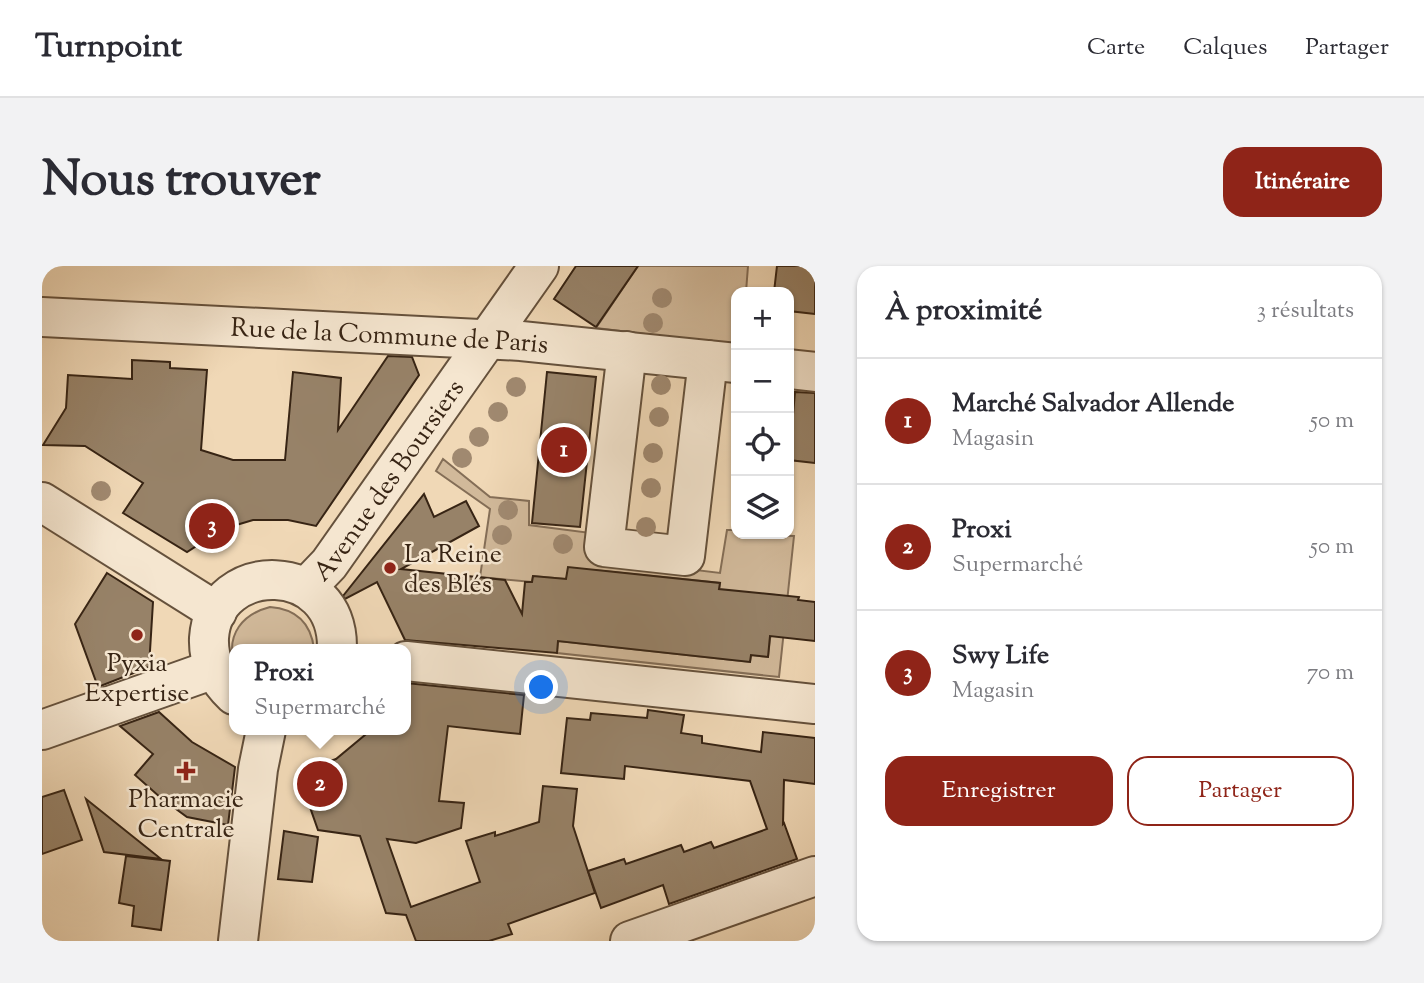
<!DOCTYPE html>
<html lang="fr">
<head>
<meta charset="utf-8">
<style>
  body { margin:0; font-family:"Sorts Mill Goudy",serif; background:#f2f2f3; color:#2b2b33 }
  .controls { position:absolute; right:21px; top:21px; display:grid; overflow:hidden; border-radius:14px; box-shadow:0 2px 5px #0004 }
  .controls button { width:63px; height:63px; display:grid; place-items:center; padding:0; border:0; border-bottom:2px solid #e1e1e2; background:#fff; color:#2b2b33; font:35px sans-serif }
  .you { position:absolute; left:500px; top:422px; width:24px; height:24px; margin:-18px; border:5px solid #fff; border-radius:50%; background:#1a73e8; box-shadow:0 0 0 10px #1a73e833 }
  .badge { display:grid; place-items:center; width:46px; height:46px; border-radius:50%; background:#8f2418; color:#fff; font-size:23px; font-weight:700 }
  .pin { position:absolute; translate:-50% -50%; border:4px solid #fff; box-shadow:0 2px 7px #0006 }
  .popup { position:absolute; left:187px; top:378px; width:182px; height:91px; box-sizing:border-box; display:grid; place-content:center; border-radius:14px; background:#fff; filter:drop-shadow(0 2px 5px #0005); font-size:23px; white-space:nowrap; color:#7c7c81 }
  .popup b { font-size:26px; color:#2b2b33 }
  .popup::after { content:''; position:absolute; left:50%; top:100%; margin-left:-14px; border:14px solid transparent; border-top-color:#fff }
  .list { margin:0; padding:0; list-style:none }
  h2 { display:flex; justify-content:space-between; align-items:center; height:91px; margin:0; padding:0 28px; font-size:30px }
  h2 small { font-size:23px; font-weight:400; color:#7c7c81 }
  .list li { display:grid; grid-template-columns:46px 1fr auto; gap:21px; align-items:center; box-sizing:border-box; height:126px; padding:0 28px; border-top:2px solid #e1e1e2 }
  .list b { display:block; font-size:26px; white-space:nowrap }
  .list p { margin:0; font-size:23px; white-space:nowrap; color:#7c7c81 }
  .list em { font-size:23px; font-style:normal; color:#7c7c81 }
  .actions { display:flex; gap:14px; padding:21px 28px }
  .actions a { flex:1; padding:16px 0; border:2px solid #8f2418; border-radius:21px; text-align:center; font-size:24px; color:#8f2418 }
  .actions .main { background:#8f2418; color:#fff }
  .icon { flex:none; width:38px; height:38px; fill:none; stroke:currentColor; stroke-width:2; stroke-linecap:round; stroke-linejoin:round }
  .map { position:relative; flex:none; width:773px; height:675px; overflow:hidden; border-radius:21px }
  header { display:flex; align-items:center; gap:42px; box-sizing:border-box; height:98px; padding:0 35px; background:#fff; border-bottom:2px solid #e1e1e2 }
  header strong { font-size:33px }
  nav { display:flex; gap:38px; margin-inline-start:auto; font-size:24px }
  .intro { display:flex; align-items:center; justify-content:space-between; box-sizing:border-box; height:168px; padding:0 42px }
  h1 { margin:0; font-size:49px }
  .button { padding:18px 32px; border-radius:21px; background:#8f2418; color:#fff; font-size:24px; font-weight:700 }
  main { display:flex; gap:42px; padding:0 42px }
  aside { flex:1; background:#fff; border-radius:21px; box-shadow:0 2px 5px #0004 }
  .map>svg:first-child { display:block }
</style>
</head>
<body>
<header>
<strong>Turnpoint</strong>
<nav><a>Carte</a><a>Calques</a><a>Partager</a></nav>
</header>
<div class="intro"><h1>Nous trouver</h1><a class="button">Itinéraire</a></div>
<main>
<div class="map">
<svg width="773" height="675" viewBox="0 0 773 675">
  <rect width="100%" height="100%" fill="#f0d8b6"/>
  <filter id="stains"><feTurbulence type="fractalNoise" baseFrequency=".00286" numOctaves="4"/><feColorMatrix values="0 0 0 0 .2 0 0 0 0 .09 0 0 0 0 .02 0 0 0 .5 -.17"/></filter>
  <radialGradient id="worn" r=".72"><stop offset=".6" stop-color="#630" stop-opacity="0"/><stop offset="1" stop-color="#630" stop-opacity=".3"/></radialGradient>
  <!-- green -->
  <g fill="#d1b99a" stroke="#846e57" stroke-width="2">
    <path d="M596,0H706L704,26H694V79L554,62Z"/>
    <path d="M401,193L448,231L487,235V259L549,267L546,291L678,307L685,264H694V268L752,270L737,411L515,387L516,375L708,396L709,389L726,391L733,329L677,325L678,317L552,304L524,313L491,310L490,316L438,311L448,243L394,205Z"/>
    <path d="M228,341C254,343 269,357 272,383H192V397C184,368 201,348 228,341Z"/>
  </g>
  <!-- building -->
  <g fill="#978268" stroke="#372414" stroke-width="2">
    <path d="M534,0H596L554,61L512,33Z"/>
    <path d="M735,0H773V48L747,45V26H732Z"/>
    <path d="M346,90L370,91L377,109L274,260L246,254H211L181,263L145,286L81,247L101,217L43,180L1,179L24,142L26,109L90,113V94L128,96V102L165,104L159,184L191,194H243L251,106L299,112L296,164Z"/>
    <path d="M505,106L554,111L538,261L490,257Z"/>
    <path d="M753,126L773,127V197L747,194Z"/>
    <path d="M382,228L392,251L424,235L437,260L359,303L463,314L480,348L483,316H490L491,310L524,313L526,301L678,317L677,323L757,331L756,334L773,336V375L728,370L726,391L709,389L708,396L516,375L515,387L363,374L335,316L303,333L301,330Z"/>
    <path d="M65,307L111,336L107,401L56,421L33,358Z"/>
    <path d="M364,417L482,429L478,468L406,460L397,535L422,537L419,562L374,577L345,573L369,641L438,616L424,575L453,566V570L497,556L501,520L535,523L531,560L553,627L466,658L470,668L447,675H374L364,649L344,647L318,570L276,564L256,507L294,493L329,464H364Z"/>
    <path d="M606,444L642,449L639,467L660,470V477L719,486L721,466L773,472V518L742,514L741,558L742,557L755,593L627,638L621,619L559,642L546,605L582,593L584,598L639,579L642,586L669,576L672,582L725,563L708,515L583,500L582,513L519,507L525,452L548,454L549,447L605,452Z"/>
    <path d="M117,446L150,476L193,501L186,559L145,551L119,532L93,509L111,488L78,460Z"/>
    <path d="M22,524L40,574L0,588V531Z"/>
    <path d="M44,533L119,593L62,586Z"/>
    <path d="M242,565L276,571L270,616L236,613Z"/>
    <path d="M84,590L128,595L119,664L90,660L92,640L77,637Z"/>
  </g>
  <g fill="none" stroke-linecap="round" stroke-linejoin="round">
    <!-- minor casing -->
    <g stroke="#65513c" stroke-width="42">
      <g id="minor">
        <path id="s1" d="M0,51L479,75L694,97"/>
        <path d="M585,85L562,281L643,290L666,94"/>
        <path d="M747,103L773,106"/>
        <path d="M0,236L175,346"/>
        <path id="s2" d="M264,322L287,298L497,0"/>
        <path d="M364,395L773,438"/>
        <path d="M192,429C175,413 166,395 167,372C172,293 297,293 295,383"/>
        <path d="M0,464L172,403"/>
        <path d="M196,675L216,503L224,464"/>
        <path d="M588,675L773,610"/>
      </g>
    </g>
    <!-- minor -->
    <use href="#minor" stroke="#f5e6d0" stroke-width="38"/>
  </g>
  <!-- trees -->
  <g fill="#a08970">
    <circle cx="620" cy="32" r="10"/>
    <circle cx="611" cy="57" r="10"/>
    <circle cx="619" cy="119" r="10"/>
    <circle cx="474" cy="121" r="10"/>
    <circle cx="456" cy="146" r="10"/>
    <circle cx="617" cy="151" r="10"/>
    <circle cx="437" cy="171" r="10"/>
    <circle cx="611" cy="187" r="10"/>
    <circle cx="420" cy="192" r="10"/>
    <circle cx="609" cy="222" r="10"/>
    <circle cx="59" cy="225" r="10"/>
    <circle cx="466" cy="244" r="10"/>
    <circle cx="604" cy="261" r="10"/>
    <circle cx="460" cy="269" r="10"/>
    <circle cx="521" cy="278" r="10"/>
  </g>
  <!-- markers -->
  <g fill="#8f2418" stroke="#f5e6d0" stroke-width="2.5">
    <circle cx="348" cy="302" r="7"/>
    <circle cx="95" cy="369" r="7"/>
    <path d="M140.5 494.5h7v7h7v7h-7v7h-7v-7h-7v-7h7z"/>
  </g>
  <g text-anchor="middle" stroke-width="5" stroke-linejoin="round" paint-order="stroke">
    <!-- street labels -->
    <g font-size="26" fill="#372414" stroke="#f5e6d0">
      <text dy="9" stroke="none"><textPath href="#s1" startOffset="348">Rue de la Commune de Paris</textPath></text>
      <text dy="9" stroke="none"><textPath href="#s2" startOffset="136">Avenue des Boursiers</textPath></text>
    </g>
    <!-- poi labels -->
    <g font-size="26" fill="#372414" stroke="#f5e6d0">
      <text x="362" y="296" text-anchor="start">La Reine<tspan x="362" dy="30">des Blés</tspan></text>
      <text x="95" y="405">Pyxia<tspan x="95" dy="30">Expertise</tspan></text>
      <text x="144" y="541">Pharmacie<tspan x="144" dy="30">Centrale</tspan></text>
    </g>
  </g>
  <rect width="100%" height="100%" filter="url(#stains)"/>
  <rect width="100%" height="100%" fill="url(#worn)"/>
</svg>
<div class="controls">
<button>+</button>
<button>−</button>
<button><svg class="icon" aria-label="locate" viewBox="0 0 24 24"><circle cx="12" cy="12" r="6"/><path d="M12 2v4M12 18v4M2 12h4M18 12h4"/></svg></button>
<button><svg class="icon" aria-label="layers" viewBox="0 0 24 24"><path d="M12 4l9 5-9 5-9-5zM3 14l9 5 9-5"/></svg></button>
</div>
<div class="you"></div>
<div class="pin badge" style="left:522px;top:184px">1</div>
<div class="pin badge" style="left:278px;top:518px">2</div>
<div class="popup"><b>Proxi</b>Supermarché</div>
<div class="pin badge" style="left:170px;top:260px">3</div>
</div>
<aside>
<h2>À proximité<small>3 résultats</small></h2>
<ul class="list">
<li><span class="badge">1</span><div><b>Marché Salvador Allende</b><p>Magasin</p></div><em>50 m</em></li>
<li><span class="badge">2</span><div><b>Proxi</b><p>Supermarché</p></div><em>50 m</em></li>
<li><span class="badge">3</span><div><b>Swy Life</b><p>Magasin</p></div><em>70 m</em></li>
</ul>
<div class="actions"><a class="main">Enregistrer</a><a>Partager</a></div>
</aside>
</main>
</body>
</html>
